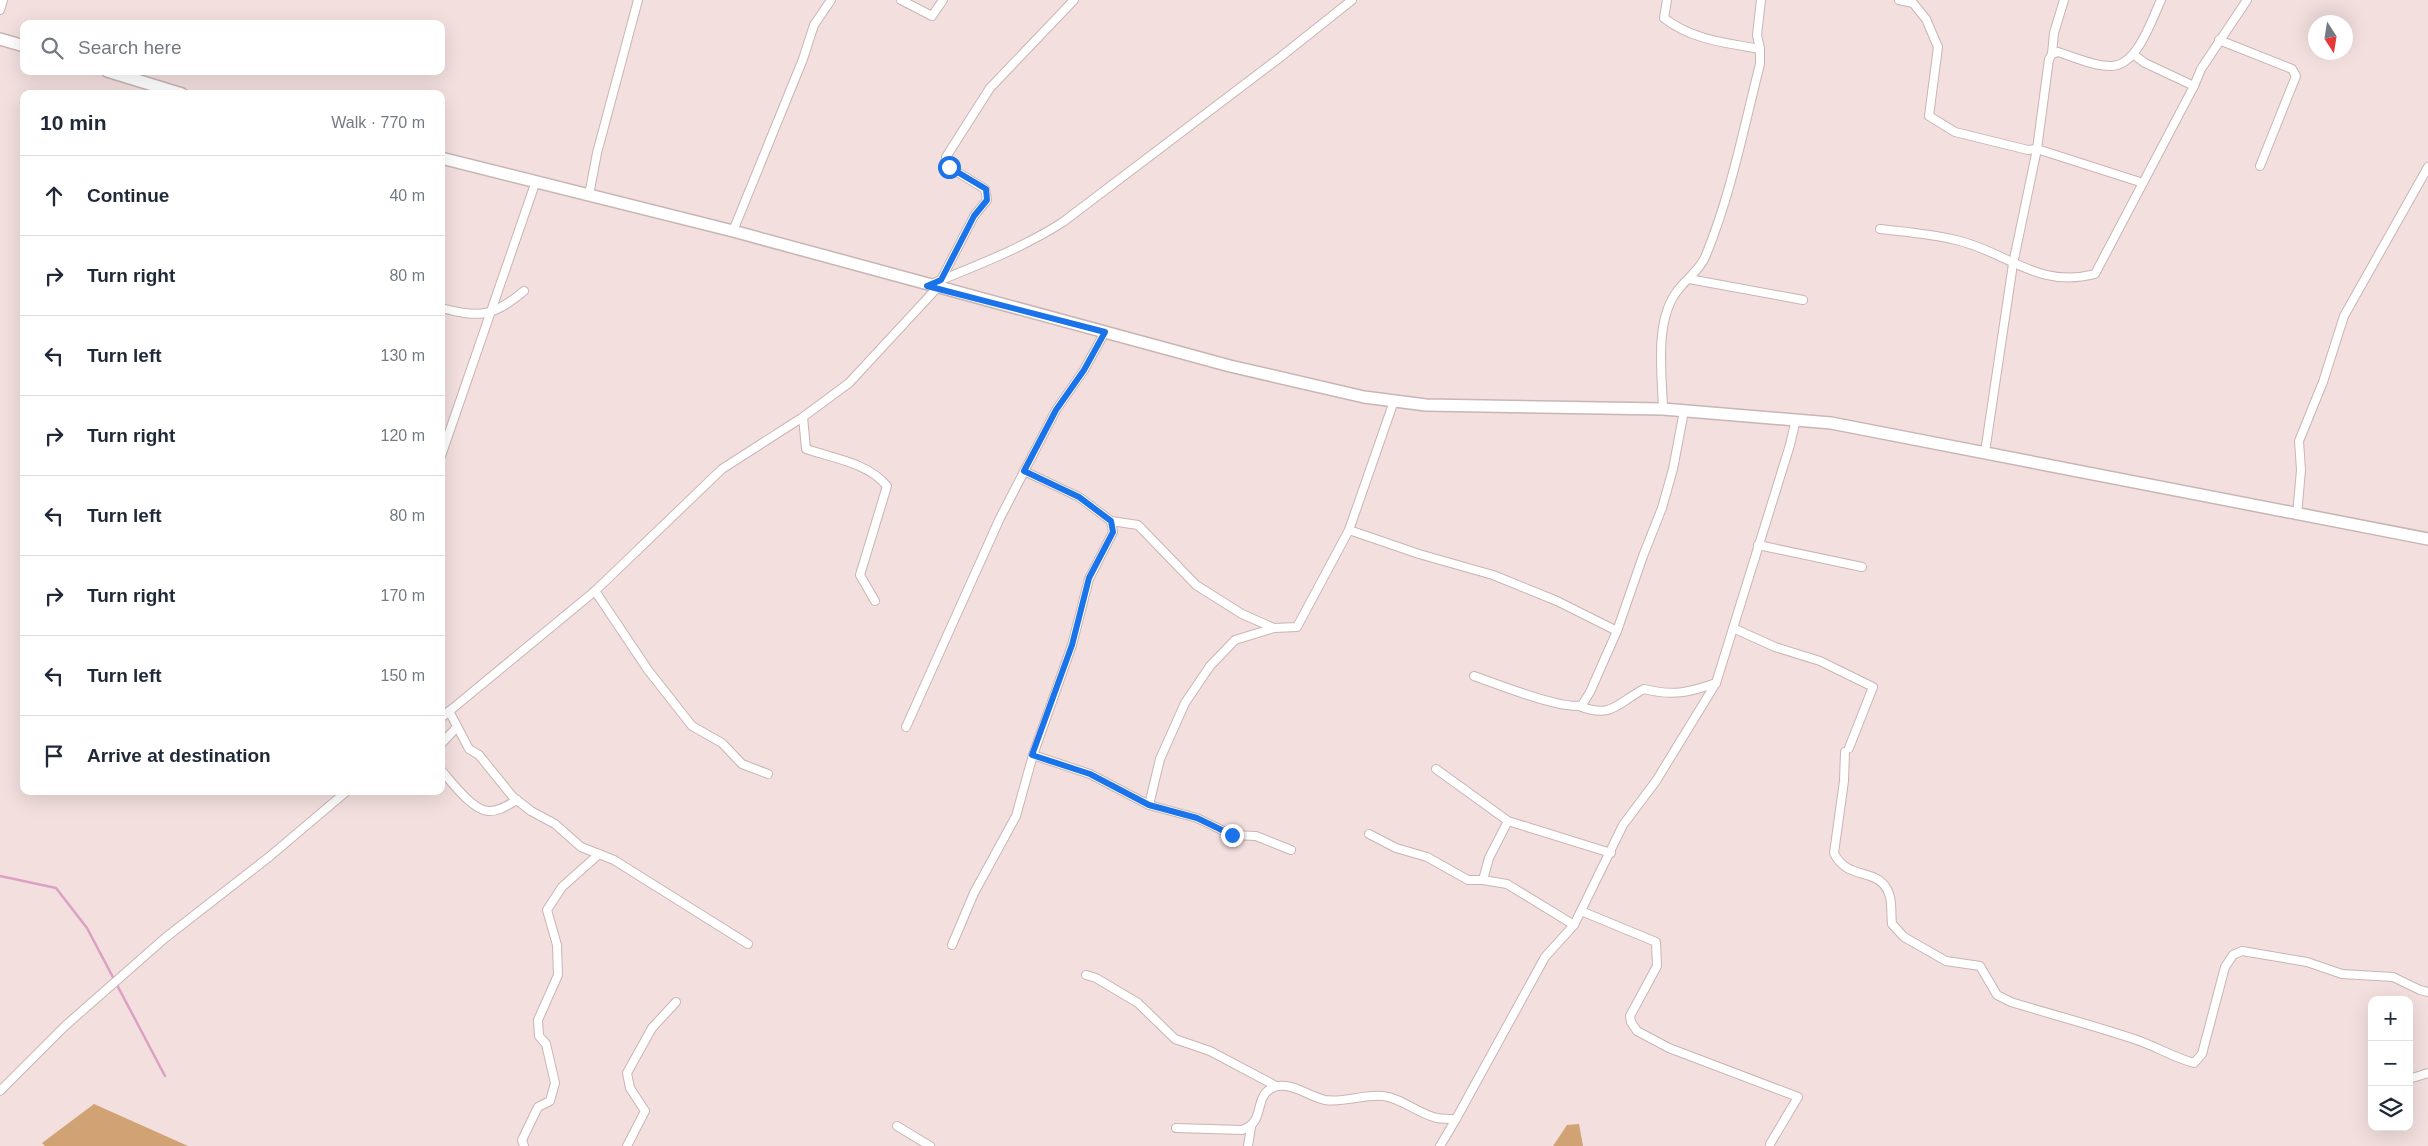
<!DOCTYPE html>
<html lang="en">
<head>
<meta charset="utf-8">
<style>
  body { margin:0; font-family:Arial,sans-serif; background:#f2f2f3; color:#1f2937 }
  .controls { position:absolute; right:15px; bottom:15px; display:grid; overflow:hidden; border-radius:10px; box-shadow:0 5px 20px #0002 }
  .controls button { width:45px; height:45px; display:grid; place-items:center; padding:0; border:0; border-bottom:1px solid #e0e1e3; background:#fff; color:#1f2937; font:25px sans-serif }
  .compass { position:absolute; left:2308px; top:15px; width:45px; height:45px; border-radius:50%; background:#fff; box-shadow:0 5px 20px #0002; rotate:168deg }
  .stop { position:absolute; width:15px; height:15px; margin:-11px; border:4px solid #1a73e8; border-radius:50%; background:#fff }
  .stop.end { background:#1a73e8; border-color:#fff; box-shadow:0 1px 5px #0008 }
  .list { margin:0; padding:0; list-style:none }
  h2 { display:flex; justify-content:space-between; align-items:center; height:65px; margin:0; padding:0 20px; font-size:21px }
  h2 small { font-size:16px; font-weight:400; color:#747a83 }
  .list li { display:grid; grid-template-columns:32px 1fr auto; gap:15px; align-items:center; box-sizing:border-box; height:80px; padding:0 20px; border-top:1px solid #e0e1e3 }
  .list b { display:block; font-size:19px; white-space:nowrap }
  .list em { font-size:16px; font-style:normal; color:#747a83 }
  .icon { flex:none; width:28px; height:28px; fill:none; stroke:currentColor; stroke-width:2; stroke-linecap:round; stroke-linejoin:round }
  .map { position:relative; flex:none; width:2428px; height:1146px; overflow:hidden }
  .search { position:absolute; background:#fff; box-shadow:0 5px 20px #0002; left:20px; top:20px; width:425px; height:55px; display:flex; align-items:center; gap:12px; box-sizing:border-box; padding:0 18px; border-radius:10px; color:#747a83; font-size:19px }
  .panel { position:absolute; background:#fff; box-shadow:0 5px 20px #0002; left:20px; top:90px; width:425px; height:705px; border-radius:10px }
  .map>svg:first-child { display:block }
</style>
</head>
<body>
<div class="map">
<svg width="2428" height="1146" viewBox="0 0 2428 1146">
  <rect width="100%" height="100%" fill="#f2dfde"/>
  <!-- forest -->
  <g fill="#d0a274">
    <path d="M94,1104L188,1146H45L42,1143Z"/>
    <path d="M1579,1124L1583,1146H1553L1567,1125Z"/>
  </g>
  <g fill="none" stroke-linecap="round" stroke-linejoin="round">
    <!-- stream -->
    <path stroke="#dba1c5" stroke-width="2.5" d="M0,876L56,888L87,928L165,1076"/>
    <!-- street casing -->
    <g stroke="#c8b5b4" stroke-width="10">
      <g id="street">
        <path d="M901,0L932,16L943,0"/>
        <path d="M1667,0L1664,18C1692,40 1727,43 1760,49"/>
        <path d="M1899,0L1913,3L1926,19L1938,47L1929,116L1955,132L2028,150L2037,149L2143,183"/>
        <path d="M0,10L3,0"/>
        <path d="M2219,40L2292,69L2296,76L2260,166"/>
        <path d="M2052,54L2054,33L2064,0"/>
        <path d="M2134,55L2145,63L2194,86"/>
        <path d="M589,195L597,153L638,0"/>
        <path d="M1880,229C1905,232 1931,234 1956,240C2008,252 2037,289 2095,274L2194,86L2201,69L2247,0"/>
        <path d="M733,231L803,59L814,25L831,0"/>
        <path d="M1689,279L1803,300"/>
        <path d="M941,280L974,216L987,200L985,189L949,167L946,157L990,88L1074,0"/>
        <path d="M929,285C975,266 1021,249 1063,222L1278,59L1352,0"/>
        <path d="M441,308C480,318 493,317 524,291"/>
        <path d="M1663,409C1662,373 1654,320 1678,290C1687,278 1701,269 1706,255C1731,194 1744,127 1760,64V49L1757,35L1761,0"/>
        <path d="M803,417L806,449C833,458 868,463 887,486L860,575L875,601"/>
        <path d="M1985,452L2013,264L2037,149L2049,59L2052,54L2058,52C2074,57 2093,66 2110,66C2137,67 2151,21 2161,0"/>
        <path d="M441,456L536,181"/>
        <path d="M2297,515L2301,470L2299,441L2323,382L2344,316L2428,167"/>
        <path d="M1111,521L1138,525L1196,585L1242,614L1274,628"/>
        <path d="M1349,530L1419,554L1493,575L1557,601L1617,631"/>
        <path d="M1758,545L1862,567"/>
        <path d="M595,591L648,670L692,726L722,743L742,764L768,774"/>
        <path d="M1733,628L1775,647L1820,661L1873,687L1849,748"/>
        <path d="M1474,676C1494,683 1564,711 1582,705L1590,692L1617,631L1643,556L1662,508L1673,469L1684,411"/>
        <path d="M1579,706C1612,719 1617,703 1644,689C1673,696 1688,693 1716,683"/>
        <path d="M449,711L469,749L479,755L513,797L531,811L555,824L581,847L614,860L748,944"/>
        <path d="M441,718L595,591L722,469L803,417L849,383L937,288"/>
        <path d="M906,727L1000,518L1056,410L1084,370L1105,332"/>
        <path d="M441,744L457,727"/>
        <path d="M1845,752L1844,781L1834,853C1848,883 1882,865 1890,897C1892,905 1891,916 1892,924L1904,937L1946,961L1980,966L1997,995L2011,1002C2053,1015 2096,1026 2137,1040C2157,1047 2175,1058 2194,1063L2202,1054L2225,967L2233,955L2242,951L2307,962L2342,974L2393,977L2420,990L2428,992"/>
        <path d="M1033,755L1090,774L1149,805L1197,818L1232,835L1256,836L1291,850"/>
        <path d="M1436,769L1508,821L1611,853"/>
        <path d="M441,770C451,781 472,810 488,811C498,812 508,805 517,800"/>
        <path d="M1149,805L1160,759L1185,703L1210,666L1235,640L1274,628L1297,627L1349,530L1394,401"/>
        <path d="M1508,821L1489,858L1483,880L1507,884L1574,925"/>
        <path d="M1369,834L1396,848L1427,857L1468,880H1483"/>
        <path d="M1581,911L1656,942L1657,966L1630,1016L1631,1022L1637,1031L1669,1048L1798,1097L1770,1144"/>
        <path d="M952,945L974,893L1016,816L1033,755L1072,645L1089,579L1113,532L1111,521L1079,497L1024,471"/>
        <path d="M1086,975L1096,978L1138,1003L1175,1039L1210,1051L1276,1086"/>
        <path d="M2409,1079L2428,1073"/>
        <path d="M0,1091L65,1026L165,938L269,857L347,791"/>
        <path d="M897,1126L930,1146"/>
        <path d="M1176,1128L1242,1130C1267,1122 1252,1096 1274,1087C1290,1081 1310,1097 1325,1100C1344,1103 1364,1094 1383,1096C1402,1098 1418,1114 1437,1118C1443,1119 1450,1119 1456,1119L1545,957L1574,925L1623,825L1656,781L1716,683L1790,445L1796,419"/>
        <path d="M524,1146L522,1140L538,1107L550,1101L555,1083L546,1044L539,1036L538,1020L558,975L557,945L547,910L562,887L599,854"/>
        <path d="M627,1146L645,1111L630,1088L627,1073L652,1028L676,1002"/>
        <path d="M1248,1146L1251,1127"/>
        <path d="M1440,1146L1456,1119"/>
      </g>
    </g>
    <!-- secondary casing -->
    <g stroke="#c8b5b4" stroke-width="14">
      <g id="secondary">
        <path d="M0,39L24,46"/>
        <path d="M107,71L182,94"/>
        <path d="M441,158L733,231L1230,366L1364,397L1426,405L1663,409L1831,423L2428,539"/>
      </g>
    </g>
    <!-- street -->
    <use href="#street" stroke="#fff" stroke-width="8"/>
    <!-- secondary -->
    <use href="#secondary" stroke="#fff" stroke-width="11"/>
  </g>
  <g fill="none" stroke-linecap="round" stroke-linejoin="round">
    <!-- route -->
    <path stroke="#1a73e8" stroke-width="6" d="M949,167L986,189L987,200L974,216L941,280L927,286L1105,332L1084,370L1056,410L1024,471L1079,497L1111,521L1113,532L1089,578L1072,645L1032,755L1090,774L1149,805L1197,818L1232,835"/>
  </g>
</svg>
<div class="controls">
<button>+</button>
<button>−</button>
<button><svg class="icon" aria-label="layers" viewBox="0 0 24 24"><path d="M12 4l9 5-9 5-9-5zM3 14l9 5 9-5"/></svg></button>
</div>
<svg class="compass" viewBox="-18 -18 36 36"><path d="M0-13l5 13h-10z" fill="#e53935"/><path d="M0 13l5-13h-10z" fill="#747a83"/></svg>
<div class="stop" style="left:949px;top:167px"></div>
<div class="stop end" style="left:1232px;top:835px"></div>
<div class="search"><svg class="icon" aria-label="search" viewBox="0 0 24 24"><circle cx="10" cy="10" r="6"/><path d="M15 15l6 6"/></svg>Search here</div>
<section class="panel">
<h2>10 min<small>Walk · 770 m</small></h2>
<ul class="list">
<li><svg class="icon" aria-label="ahead" viewBox="0 0 24 24"><path d="M12 20V5M6 11l6-6 6 6"/></svg><div><b>Continue</b></div><em>40 m</em></li>
<li><svg class="icon" aria-label="right" viewBox="0 0 24 24"><path d="M7 20v-9h11M14 6l5 5-5 5"/></svg><div><b>Turn right</b></div><em>80 m</em></li>
<li><svg class="icon" aria-label="left" viewBox="0 0 24 24"><path d="M17 20v-9H6M10 6l-5 5 5 5"/></svg><div><b>Turn left</b></div><em>130 m</em></li>
<li><svg class="icon" aria-label="right" viewBox="0 0 24 24"><path d="M7 20v-9h11M14 6l5 5-5 5"/></svg><div><b>Turn right</b></div><em>120 m</em></li>
<li><svg class="icon" aria-label="left" viewBox="0 0 24 24"><path d="M17 20v-9H6M10 6l-5 5 5 5"/></svg><div><b>Turn left</b></div><em>80 m</em></li>
<li><svg class="icon" aria-label="right" viewBox="0 0 24 24"><path d="M7 20v-9h11M14 6l5 5-5 5"/></svg><div><b>Turn right</b></div><em>170 m</em></li>
<li><svg class="icon" aria-label="left" viewBox="0 0 24 24"><path d="M17 20v-9H6M10 6l-5 5 5 5"/></svg><div><b>Turn left</b></div><em>150 m</em></li>
<li><svg class="icon" aria-label="arrive" viewBox="0 0 24 24"><path d="M6 21V4h12l-3 4 3 4H6"/></svg><div><b>Arrive at destination</b></div></li>
</ul>
</section>
</div>
</body>
</html>
